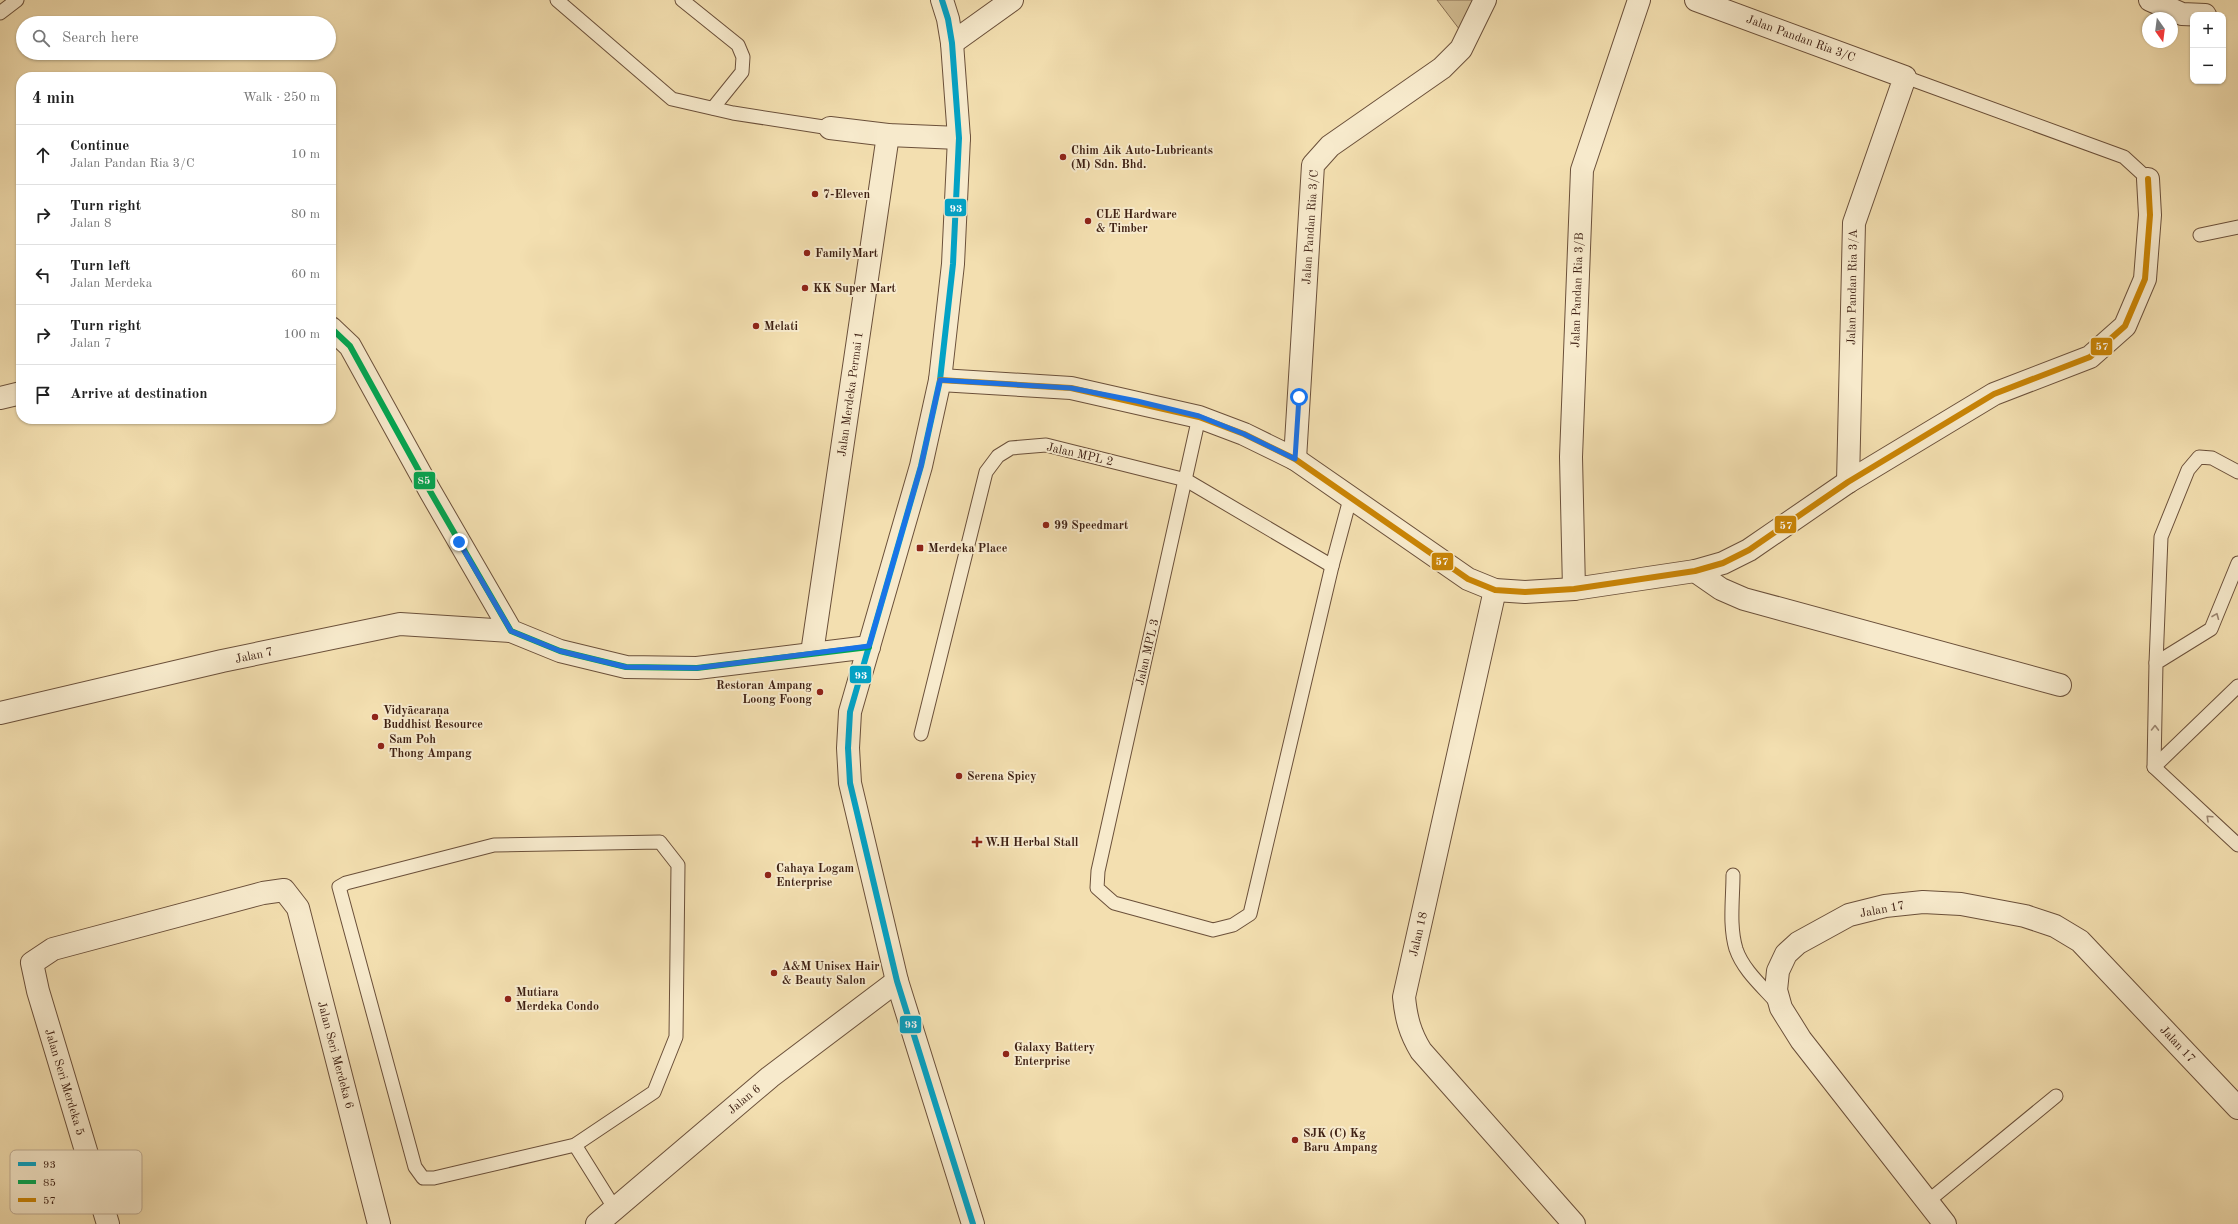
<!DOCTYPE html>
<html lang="en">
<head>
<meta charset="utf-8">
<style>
  body { margin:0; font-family:"Old Standard TT",serif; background:#f2f2f2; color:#222 }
  .controls { position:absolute; right:12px; top:12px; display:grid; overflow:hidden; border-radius:8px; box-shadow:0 1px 3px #0004 }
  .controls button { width:36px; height:36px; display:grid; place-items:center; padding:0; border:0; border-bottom:1px solid #e0e0e0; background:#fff; color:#222; font:20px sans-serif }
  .compass { position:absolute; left:2142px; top:12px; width:36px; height:36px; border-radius:50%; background:#fff; box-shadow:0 1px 3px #0004; rotate:166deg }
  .stop { position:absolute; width:12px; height:12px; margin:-9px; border:3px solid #1a73e8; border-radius:50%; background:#fff }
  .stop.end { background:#1a73e8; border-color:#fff; box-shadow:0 1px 4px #0008 }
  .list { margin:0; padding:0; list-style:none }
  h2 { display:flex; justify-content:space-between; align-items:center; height:52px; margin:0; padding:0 16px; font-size:17px }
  h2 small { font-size:13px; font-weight:400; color:#767676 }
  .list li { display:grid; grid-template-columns:26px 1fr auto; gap:12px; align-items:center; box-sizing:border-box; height:60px; padding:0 16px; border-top:1px solid #e0e0e0 }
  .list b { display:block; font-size:15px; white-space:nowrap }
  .list p { margin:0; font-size:13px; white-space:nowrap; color:#767676 }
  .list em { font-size:13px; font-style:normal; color:#767676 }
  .icon { flex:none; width:22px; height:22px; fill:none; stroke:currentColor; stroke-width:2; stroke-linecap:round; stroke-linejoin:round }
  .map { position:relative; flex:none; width:2238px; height:1224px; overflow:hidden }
  .search { position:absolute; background:#fff; box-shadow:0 1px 3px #0004; left:16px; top:16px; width:320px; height:44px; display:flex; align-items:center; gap:10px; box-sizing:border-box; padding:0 14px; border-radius:22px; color:#767676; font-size:15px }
  .panel { position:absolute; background:#fff; box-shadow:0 1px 3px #0004; left:16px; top:72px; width:320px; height:352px; border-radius:16px }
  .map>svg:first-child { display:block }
</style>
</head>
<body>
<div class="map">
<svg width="2238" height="1224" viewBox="0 0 2238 1224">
  <rect width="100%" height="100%" fill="#f3dfb0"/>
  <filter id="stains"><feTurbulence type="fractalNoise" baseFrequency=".005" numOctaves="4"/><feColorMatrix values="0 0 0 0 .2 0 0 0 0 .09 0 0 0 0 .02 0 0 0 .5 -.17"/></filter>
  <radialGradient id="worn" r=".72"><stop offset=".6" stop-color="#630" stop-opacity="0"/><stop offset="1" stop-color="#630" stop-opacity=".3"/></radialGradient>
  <!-- park -->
  <path fill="#d4bf95" stroke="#897054" d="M1437,0H1478L1463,34Z"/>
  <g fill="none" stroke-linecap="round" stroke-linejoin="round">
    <!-- service casing -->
    <g stroke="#6b503a" stroke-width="15">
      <g id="service">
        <path d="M557,0L672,99L733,113L830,128"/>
        <path d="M682,0L738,45L743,57L742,72L713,108"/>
        <path d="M0,13L17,0"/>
        <path d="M1905,77L2124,157L2148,179"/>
        <path d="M2200,235L2238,227"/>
        <path d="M1199,417L1098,871L1097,888L1114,903L1213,930L1233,925L1250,914L1332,566L1350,499"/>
        <path d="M2238,563L2211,629L2156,663L2154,767L2238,845"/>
        <path d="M2156,663L2161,537L2188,470L2199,457L2212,458L2238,472"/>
        <path d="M921,734L986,472L998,456L1011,448L1046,445L1186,480L1332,566"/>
        <path d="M2154,767L2238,686"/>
        <path d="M660,842L678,865L676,1037L654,1092L575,1145L434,1178H423L415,1167L339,887L346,883L494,845Z"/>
        <path d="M1733,875C1733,899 1729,926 1736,949C1743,970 1763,987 1777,1003"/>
        <path d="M575,1145L615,1209"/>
        <path d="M1927,1202L2056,1096"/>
      </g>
    </g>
    <!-- minor casing -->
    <g stroke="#6b503a" stroke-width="24">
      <g id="minor">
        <path d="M1696,0L1905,77L1854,223L1848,482"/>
        <path d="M2150,0L2182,14L2205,15"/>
        <path d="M952,43L1012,0"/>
        <path d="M830,128L888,135L959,138"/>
        <path d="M331,328L350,346L430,491L511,631L560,651L626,667L697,668L869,647"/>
        <path d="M940,380L1071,388L1199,417L1244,434L1295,459L1468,579L1495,590L1525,592L1574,589L1695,571L1723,563L1749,550L1848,482L1994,394L2090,357L2125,326L2145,279L2150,215L2148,179"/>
        <path d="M0,398L21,393"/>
        <path d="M1295,459L1313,165L1330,146L1442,68L1461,49L1485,0"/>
        <path d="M1695,571L1721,589L1744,599L2060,685"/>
        <path d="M1574,589L1571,457L1582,170L1639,0"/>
        <path d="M1495,590L1404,997C1406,1018 1410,1033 1421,1051L1574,1224"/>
        <path d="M812,653L888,135"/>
        <path d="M0,713L222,661L400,624L511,631"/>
        <path d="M108,1224L38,991L32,963L53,949L263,893L284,890L298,908L379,1224"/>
        <path d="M597,1224L770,1077L897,981"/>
        <path d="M1945,1224L1801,1040L1781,1008L1776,990L1778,971L1786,954L1798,943L1849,915L1885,906L1923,902L1961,904L2025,916L2055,926L2080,941L2238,1108"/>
      </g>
    </g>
    <!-- tertiary casing -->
    <g stroke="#6b503a" stroke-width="24">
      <path id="tertiary" d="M942,0L948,19L952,43L959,138L953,264L940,380L921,466L850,712L848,748L850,783L897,981L973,1224"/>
    </g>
    <!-- service -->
    <use href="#service" stroke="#f7eacc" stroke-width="13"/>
    <!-- minor -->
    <use href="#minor" stroke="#f7eacc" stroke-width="22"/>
    <!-- tertiary -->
    <use href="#tertiary" stroke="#f7eacc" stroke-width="22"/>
    <!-- bus-1 casing -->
    <g stroke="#f7eacc" stroke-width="9">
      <path id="bus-1" d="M942,0L948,19L952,43L959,138L953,264L940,380L921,466L850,712L848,748L850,783L897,981L973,1224"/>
    </g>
    <!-- bus-2 casing -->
    <g stroke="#f7eacc" stroke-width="9">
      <path id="bus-2" d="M331,328L350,346L430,491L511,631L560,651L626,667L697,668L869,647"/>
    </g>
    <!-- bus-3 casing -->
    <g stroke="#f7eacc" stroke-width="9">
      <path id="bus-3" d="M940,380L1071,388L1199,417L1244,434L1295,459L1468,579L1495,590L1525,592L1574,589L1695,571L1723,563L1749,550L1848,482L1994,394L2090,357L2125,326L2145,279L2150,215L2148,179"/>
    </g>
    <!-- bus-1 -->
    <use href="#bus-1" stroke="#03a2c5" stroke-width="6"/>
    <!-- bus-2 -->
    <use href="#bus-2" stroke="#00a651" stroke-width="6"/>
    <!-- bus-3 -->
    <use href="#bus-3" stroke="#c98405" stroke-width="6"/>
  </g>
  <!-- one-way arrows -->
  <defs><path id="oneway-chevron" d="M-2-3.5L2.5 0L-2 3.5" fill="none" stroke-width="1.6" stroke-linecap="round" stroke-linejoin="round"/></defs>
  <g stroke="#9a8570">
    <use href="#oneway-chevron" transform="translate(2216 616) rotate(-68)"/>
    <use href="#oneway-chevron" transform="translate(2155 728) rotate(-89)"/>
    <use href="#oneway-chevron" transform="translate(2209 818) rotate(-137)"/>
  </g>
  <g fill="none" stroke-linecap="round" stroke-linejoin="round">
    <!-- route -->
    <path stroke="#1a73e8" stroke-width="5" d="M459,542L511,631L560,651L626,667L697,668L869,646L921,466L940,380L1071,388L1137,401L1199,416L1244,434L1295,459L1299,397"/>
  </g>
  <!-- markers -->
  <g fill="#8f2418" stroke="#f7eacc" stroke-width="1.5">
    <circle cx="1063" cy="157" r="4"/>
    <circle cx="815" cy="194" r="4"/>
    <circle cx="1088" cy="221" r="4"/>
    <circle cx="807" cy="253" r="4"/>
    <circle cx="805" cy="288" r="4"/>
    <circle cx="756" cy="326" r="4"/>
    <circle cx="1046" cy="525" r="4"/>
    <rect x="916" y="544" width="8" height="8" rx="2"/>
    <circle cx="820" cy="692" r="4"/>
    <circle cx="375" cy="717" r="4"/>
    <circle cx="381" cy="746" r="4"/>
    <circle cx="959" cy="776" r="4"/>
    <path d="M975 836h4v4h4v4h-4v4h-4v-4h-4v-4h4z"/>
    <circle cx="768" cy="875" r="4"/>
    <circle cx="774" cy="973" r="4"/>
    <circle cx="508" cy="999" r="4"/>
    <circle cx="1006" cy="1054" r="4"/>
    <circle cx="1295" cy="1140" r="4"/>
  </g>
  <g text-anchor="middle" stroke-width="4" stroke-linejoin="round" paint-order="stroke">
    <!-- street labels -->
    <g font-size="12" fill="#3e2013" stroke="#f7eacc">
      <text transform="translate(1801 38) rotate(20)" y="4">Jalan Pandan Ria 3/C</text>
      <text transform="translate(1310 227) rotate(-86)" y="4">Jalan Pandan Ria 3/C</text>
      <text transform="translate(1852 287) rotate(-89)" y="4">Jalan Pandan Ria 3/A</text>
      <text transform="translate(1577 290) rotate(-88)" y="4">Jalan Pandan Ria 3/B</text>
      <text transform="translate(850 394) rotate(-82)" y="4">Jalan Merdeka Permai 1</text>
      <text transform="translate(1080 454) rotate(13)" y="4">Jalan MPL 2</text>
      <text transform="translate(1147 652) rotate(-77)" y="4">Jalan MPL 3</text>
      <text transform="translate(254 655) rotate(-12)" y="4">Jalan 7</text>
      <text transform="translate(1882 909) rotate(-11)" y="4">Jalan 17</text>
      <text transform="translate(1418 934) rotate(-77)" y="4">Jalan 18</text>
      <text transform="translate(2178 1044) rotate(47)" y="4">Jalan 17</text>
      <text transform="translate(336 1055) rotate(75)" y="4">Jalan Seri Merdeka 6</text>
      <text transform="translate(65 1082) rotate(73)" y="4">Jalan Seri Merdeka 5</text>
      <text transform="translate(744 1099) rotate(-40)" y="4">Jalan 6</text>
    </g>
    <!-- poi labels -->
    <g font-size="12" font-weight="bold" fill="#3e2013" stroke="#f7eacc" text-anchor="start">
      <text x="1071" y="154">Chim Aik Auto-Lubricants<tspan x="1071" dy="14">(M) Sdn. Bhd.</tspan></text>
      <text x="823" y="198">7-Eleven</text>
      <text x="1096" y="218">CLE Hardware<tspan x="1096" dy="14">&amp; Timber</tspan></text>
      <text x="815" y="257">FamilyMart</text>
      <text x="813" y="292">KK Super Mart</text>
      <text x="764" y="330">Melati</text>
      <text x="1054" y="529">99 Speedmart</text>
      <text x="928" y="552">Merdeka Place</text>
      <text x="812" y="689" text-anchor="end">Restoran Ampang<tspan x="812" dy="14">Loong Foong</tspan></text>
      <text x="383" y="714">Vidyācaraṇa<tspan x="383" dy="14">Buddhist Resource</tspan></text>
      <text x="389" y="743">Sam Poh<tspan x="389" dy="14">Thong Ampang</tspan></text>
      <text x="967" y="780">Serena Spicy</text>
      <text x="985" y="846">W.H Herbal Stall</text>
      <text x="776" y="872">Cahaya Logam<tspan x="776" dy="14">Enterprise</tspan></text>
      <text x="782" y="970">A&amp;M Unisex Hair<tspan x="782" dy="14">&amp; Beauty Salon</tspan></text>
      <text x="516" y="996">Mutiara<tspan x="516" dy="14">Merdeka Condo</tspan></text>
      <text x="1014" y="1051">Galaxy Battery<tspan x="1014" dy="14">Enterprise</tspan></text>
      <text x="1303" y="1137">SJK (C) Kg<tspan x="1303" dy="14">Baru Ampang</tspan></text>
    </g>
  </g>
  <!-- legend -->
  <rect x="10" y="1150" width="132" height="64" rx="6" fill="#f7eacc" stroke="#c0ad94" stroke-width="1"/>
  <rect x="18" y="1162" width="18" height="4" fill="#03a2c5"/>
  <rect x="18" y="1180" width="18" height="4" fill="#00a651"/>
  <rect x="18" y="1198" width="18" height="4" fill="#c98405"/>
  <g font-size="11" fill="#3e2013">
    <text x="43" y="1168">93</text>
    <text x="43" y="1186">85</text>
    <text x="43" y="1204">57</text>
  </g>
  <g stroke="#f7eacc" stroke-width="1.5">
    <rect x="944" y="198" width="23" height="19" rx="4" fill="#03a2c5"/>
    <rect x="2090" y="337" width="23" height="19" rx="4" fill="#c98405"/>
    <rect x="413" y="471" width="23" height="19" rx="4" fill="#00a651"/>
    <rect x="1774" y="515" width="23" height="19" rx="4" fill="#c98405"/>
    <rect x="1431" y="552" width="23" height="19" rx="4" fill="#c98405"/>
    <rect x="849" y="665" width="23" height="19" rx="4" fill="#03a2c5"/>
    <rect x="899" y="1015" width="23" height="19" rx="4" fill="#03a2c5"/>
  </g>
  <g font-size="11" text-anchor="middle" font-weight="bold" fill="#fff">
    <text x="956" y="212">93</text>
    <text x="2102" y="350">57</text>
    <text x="424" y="484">85</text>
    <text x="1786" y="529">57</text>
    <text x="1442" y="565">57</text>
    <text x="861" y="679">93</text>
    <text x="911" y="1028">93</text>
  </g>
  <rect width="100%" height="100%" filter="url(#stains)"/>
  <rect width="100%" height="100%" fill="url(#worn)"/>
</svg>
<div class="controls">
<button>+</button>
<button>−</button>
</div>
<svg class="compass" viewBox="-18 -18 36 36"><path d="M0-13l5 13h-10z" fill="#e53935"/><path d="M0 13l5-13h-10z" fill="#767676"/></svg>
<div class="stop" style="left:1299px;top:397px"></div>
<div class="stop end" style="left:459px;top:542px"></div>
<div class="search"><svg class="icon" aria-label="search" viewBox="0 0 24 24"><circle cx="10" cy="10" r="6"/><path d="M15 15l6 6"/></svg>Search here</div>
<section class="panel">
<h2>4 min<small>Walk · 250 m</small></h2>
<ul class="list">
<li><svg class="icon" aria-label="ahead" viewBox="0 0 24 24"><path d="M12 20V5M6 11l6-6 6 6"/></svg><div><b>Continue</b><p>Jalan Pandan Ria 3/C</p></div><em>10 m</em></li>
<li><svg class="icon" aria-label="right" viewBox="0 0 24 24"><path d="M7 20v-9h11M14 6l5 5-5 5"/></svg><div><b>Turn right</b><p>Jalan 8</p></div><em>80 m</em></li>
<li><svg class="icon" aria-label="left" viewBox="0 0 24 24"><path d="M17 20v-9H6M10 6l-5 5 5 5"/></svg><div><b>Turn left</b><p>Jalan Merdeka</p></div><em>60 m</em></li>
<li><svg class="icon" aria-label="right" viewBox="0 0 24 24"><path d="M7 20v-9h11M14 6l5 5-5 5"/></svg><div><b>Turn right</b><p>Jalan 7</p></div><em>100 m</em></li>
<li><svg class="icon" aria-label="arrive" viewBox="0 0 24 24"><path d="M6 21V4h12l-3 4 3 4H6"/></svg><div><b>Arrive at destination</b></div></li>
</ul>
</section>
</div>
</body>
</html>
